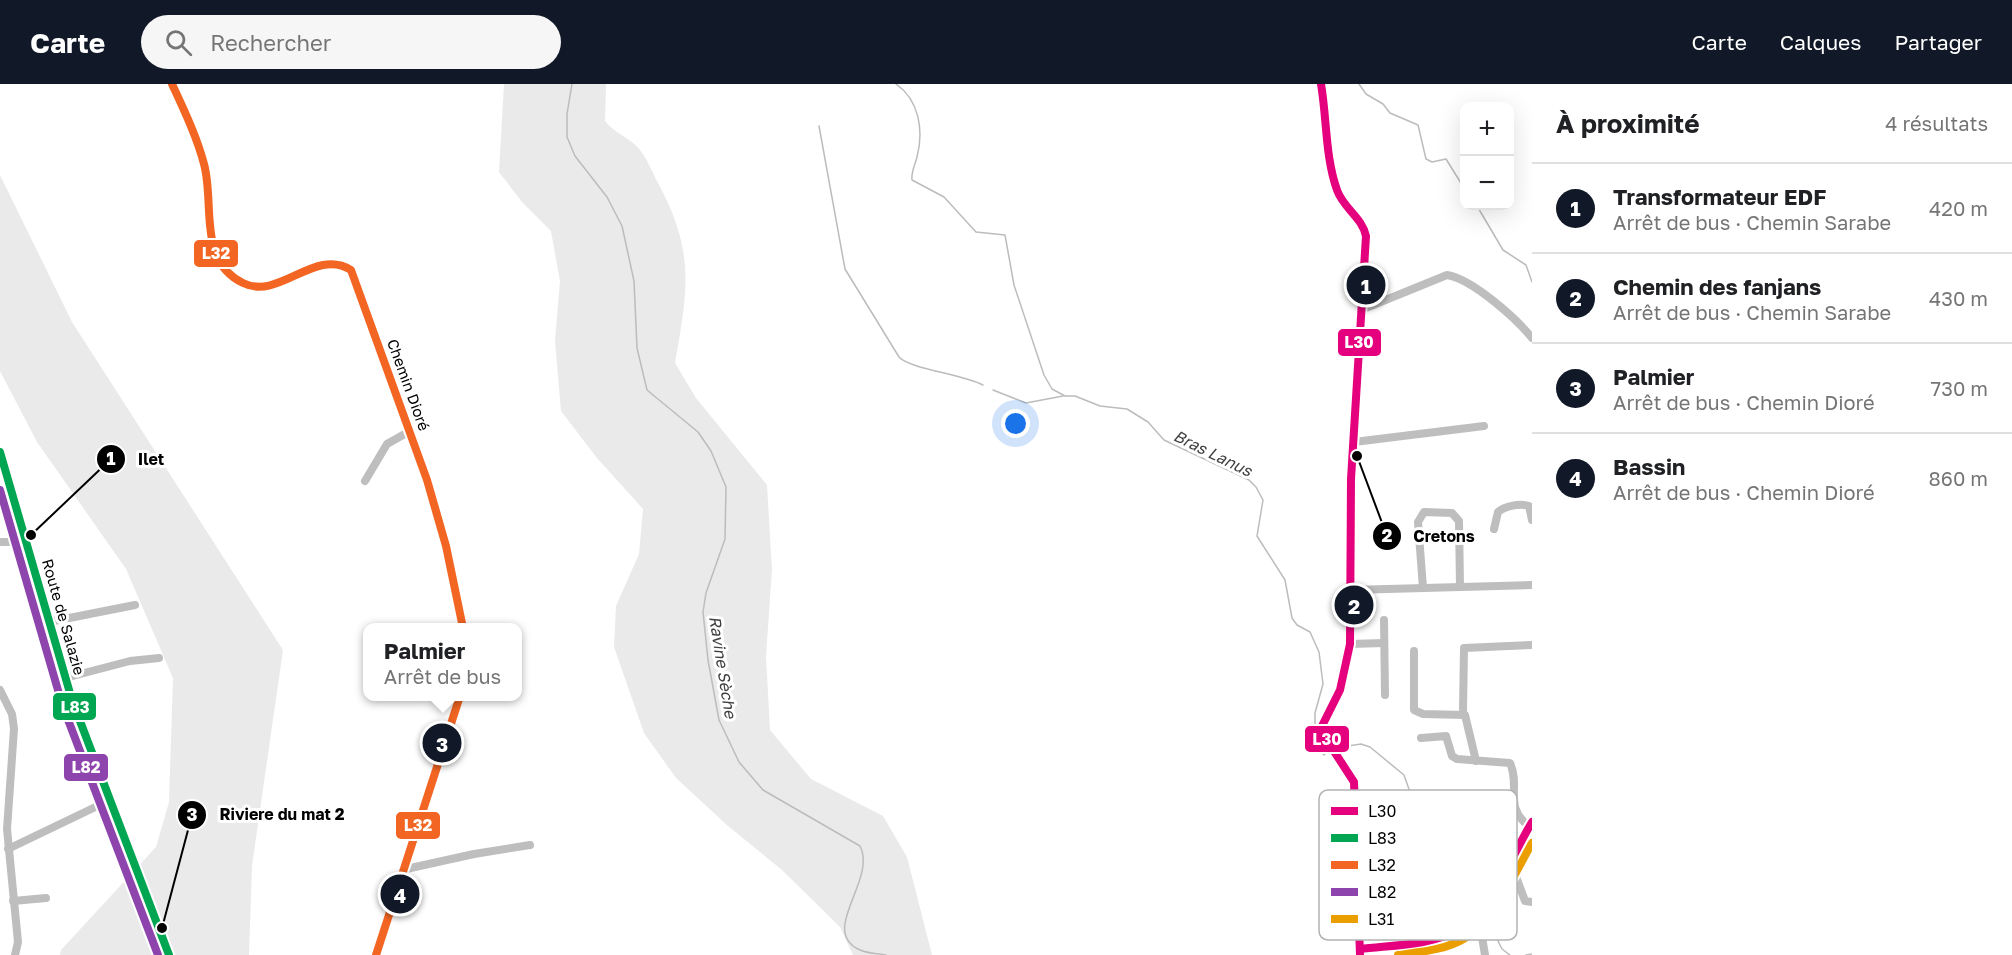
<!DOCTYPE html>
<html lang="fr">
<head>
<meta charset="utf-8">
<style>
  body { margin:0; font-family:"Golos Text",sans-serif; background:#f6f6f6; color:#202124 }
  .controls { position:absolute; right:18px; top:18px; display:grid; overflow:hidden; border-radius:12px; box-shadow:0 6px 24px #0002 }
  .controls button { width:54px; height:54px; display:grid; place-items:center; padding:0; border:0; border-bottom:2px solid #e0e0e0; background:#fff; color:#202124; font:30px sans-serif }
  .you { position:absolute; left:1016px; top:340px; width:21px; height:21px; margin:-15px; border:4px solid #fff; border-radius:50%; background:#1a73e8; box-shadow:0 0 0 9px #1a73e833 }
  .badge { display:grid; place-items:center; width:39px; height:39px; border-radius:50%; background:#111827; color:#fff; font-size:20px; font-weight:700 }
  .pin { position:absolute; translate:-50% -50%; border:3px solid #fff; box-shadow:0 2px 6px #0006 }
  .popup { position:absolute; left:363px; top:539px; width:159px; height:78px; box-sizing:border-box; display:grid; place-content:center; border-radius:12px; background:#fff; filter:drop-shadow(0 2px 4px #0005); font-size:20px; white-space:nowrap; color:#757577 }
  .popup b { font-size:22px; color:#202124 }
  .popup::after { content:''; position:absolute; left:50%; top:100%; margin-left:-12px; border:12px solid transparent; border-top-color:#fff }
  .list { margin:0; padding:0; list-style:none }
  h2 { display:flex; justify-content:space-between; align-items:center; height:78px; margin:0; padding:0 24px; font-size:26px }
  h2 small { font-size:20px; font-weight:400; color:#757577 }
  .list li { display:grid; grid-template-columns:39px 1fr auto; gap:18px; align-items:center; box-sizing:border-box; height:90px; padding:0 24px; border-top:2px solid #e0e0e0 }
  .list b { display:block; font-size:22px; white-space:nowrap }
  .list p { margin:0; font-size:20px; white-space:nowrap; color:#757577 }
  .list em { font-size:20px; font-style:normal; color:#757577 }
  .icon { flex:none; width:33px; height:33px; fill:none; stroke:currentColor; stroke-width:2; stroke-linecap:round; stroke-linejoin:round }
  .map { position:relative; flex:none; width:1532px; height:871px; overflow:hidden }
  header { display:flex; align-items:center; gap:36px; box-sizing:border-box; height:84px; padding:0 30px; background:#111827; color:#fff }
  header strong { font-size:28px }
  nav { display:flex; gap:33px; margin-inline-start:auto; font-size:21px }
  .search { width:420px; height:54px; background:#f6f6f6; display:flex; align-items:center; gap:15px; box-sizing:border-box; padding:0 21px; border-radius:33px; color:#757577; font-size:22px }
  main { display:flex }
  aside { flex:1; background:#fff }
  .map>svg:first-child { display:block }
</style>
</head>
<body>
<header>
<strong>Carte</strong>
<div class="search"><svg class="icon" aria-label="search" viewBox="0 0 24 24"><circle cx="10" cy="10" r="6"/><path d="M15 15l6 6"/></svg>Rechercher</div>
<nav><a>Carte</a><a>Calques</a><a>Partager</a></nav>
</header>
<main>
<div class="map">
<svg width="1532" height="871" viewBox="0 0 1532 871">
  <rect width="100%" height="100%" fill="#fff"/>
  <!-- green -->
  <g fill="#eaeaea">
    <path d="M504,0H606L605,37C615,50 631,54 640,66C648,76 652,88 658,99C695,167 688,206 675,279L696,314L767,401L772,486L766,572L770,646L811,695L883,732L907,773L932,871H853L840,843L782,786L728,742L676,694L644,649L614,563L616,522L639,470L643,425L597,374L561,327L555,257L560,197L551,147L522,118L499,88Z"/>
    <path d="M0,91L72,238L283,566L252,782L249,871H60L61,866L156,763L169,718L173,594L126,485L37,358L0,287Z"/>
  </g>
  <g fill="none" stroke-linecap="round" stroke-linejoin="round">
    <!-- stream -->
    <g stroke="#bcbcbc" stroke-width="1.5">
      <path d="M572,0L567,30V53L575,72L607,113L622,142L634,197L637,264L647,306L698,348L711,367L726,403L725,455L706,509L703,528L708,576L719,636L739,678L763,706L860,762C877,796 820,845 858,865C867,870 877,869 886,871"/>
      <path d="M896,0C919,16 924,46 917,73C915,81 911,88 912,96L944,113L976,148L1005,151L1014,201L1044,291L1052,305L1065,312H1075L1100,322L1127,325L1148,338L1164,356L1249,396L1256,403L1263,416L1257,452L1285,496L1292,534L1297,541L1310,548L1319,568L1323,600L1315,629V658L1324,671L1330,665"/>
      <path d="M1359,0L1366,10L1383,20L1390,29L1418,41L1426,75L1432,78L1446,75L1464,104"/>
      <path d="M819,42L845,185L899,273C910,285 962,290 983,301"/>
      <path d="M1477,122L1503,166L1526,181L1532,198"/>
      <path d="M993,306L1026,319L1063,312"/>
      <path d="M1335,664L1361,660L1370,663L1404,691L1418,731L1433,760L1458,778L1473,794L1490,804"/>
      <path d="M1494,810L1488,837L1502,865L1510,871"/>
      <path d="M1526,871L1532,870"/>
    </g>
    <!-- major casing -->
    <g stroke="#dbdbdb" stroke-width="10">
      <g id="major">
        <path d="M0,368L72,616L169,871"/>
        <path d="M1360,871V865C1391,860 1431,860 1460,845C1483,832 1516,763 1532,738"/>
      </g>
    </g>
    <!-- minor -->
    <g stroke="#bebebe" stroke-width="8">
      <path d="M172,0C185,29 200,60 207,91C216,127 198,155 227,187C237,197 245,202 259,204C282,199 334,166 351,186L427,396L446,462L463,544"/>
      <path d="M1321,0C1329,36 1325,71 1337,106C1345,130 1364,131 1366,152L1351,395L1350,560L1340,606L1322,642C1326,665 1347,677 1354,698L1360,865"/>
      <path d="M1361,226L1447,191C1472,195 1516,234 1532,254"/>
      <path d="M1354,358L1484,342"/>
      <path d="M365,397L387,360L410,347"/>
      <path d="M1494,445L1498,428C1505,422 1520,419 1529,422L1532,436"/>
      <path d="M0,458H25"/>
      <path d="M1423,504L1418,438L1424,428L1452,429L1459,437L1460,503"/>
      <path d="M1350,506L1532,501"/>
      <path d="M1384,536L1385,611"/>
      <path d="M49,538L135,521"/>
      <path d="M1350,560L1384,559"/>
      <path d="M1414,567V626L1423,630L1465,631L1476,677"/>
      <path d="M65,594L130,577L159,574"/>
      <path d="M0,606L12,630L14,645L7,745L18,858L15,871"/>
      <path d="M1463,626L1464,564L1532,561"/>
      <path d="M1421,654L1446,652L1452,672L1457,675L1510,679C1521,703 1503,723 1529,742"/>
      <path d="M1520,758L1532,760"/>
      <path d="M8,765L110,716"/>
      <path d="M1505,782L1515,790L1525,817L1532,818"/>
      <path d="M406,785L474,770L530,761"/>
      <path d="M13,817L46,814"/>
      <path d="M1359,824L1423,806"/>
      <path d="M1471,836L1482,853L1485,871"/>
      <path d="M376,871L460,612"/>
    </g>
    <!-- major -->
    <use href="#major" stroke="#bdbdbd" stroke-width="9"/>
    <!-- bus-1 casing -->
    <g stroke="#fff" stroke-width="12">
      <g id="bus-1">
        <path d="M1321,0C1327,35 1325,72 1337,106C1343,124 1362,133 1366,152L1351,395L1350,560L1340,606L1322,642L1328,658L1354,698L1360,871"/>
        <path d="M1360,865C1392,861 1431,862 1460,845C1490,827 1514,768 1532,738"/>
      </g>
    </g>
    <!-- bus-2 casing -->
    <g stroke="#fff" stroke-width="12">
      <path id="bus-2" d="M0,368L72,616L169,871"/>
    </g>
    <!-- bus-3 casing -->
    <g stroke="#fff" stroke-width="12">
      <g id="bus-3">
        <path d="M172,0C184,26 197,53 204,80C215,120 197,177 243,199C279,217 315,163 351,186L427,396L446,462L463,544"/>
        <path d="M376,871L460,612"/>
      </g>
    </g>
    <!-- bus-4 casing -->
    <g stroke="#fff" stroke-width="12">
      <path id="bus-4" d="M0,406L62,620L158,871"/>
    </g>
    <!-- bus-5 casing -->
    <g stroke="#fff" stroke-width="12">
      <path id="bus-5" d="M1398,871C1420,868 1446,866 1465,854C1494,837 1516,787 1532,759"/>
    </g>
    <!-- bus-1 -->
    <use href="#bus-1" stroke="#e5007d" stroke-width="8"/>
    <!-- bus-2 -->
    <use href="#bus-2" stroke="#00a651" stroke-width="8"/>
    <!-- bus-3 -->
    <use href="#bus-3" stroke="#f26522" stroke-width="8"/>
    <!-- bus-4 -->
    <use href="#bus-4" stroke="#8e44ad" stroke-width="8"/>
    <!-- bus-5 -->
    <use href="#bus-5" stroke="#eb9e00" stroke-width="8"/>
  </g>
  <g text-anchor="middle" stroke-width="6" stroke-linejoin="round" paint-order="stroke">
    <!-- street labels -->
    <g font-size="15" fill="#000" stroke="#fff">
      <text transform="translate(408 301) rotate(70)" y="5">Chemin Dioré</text>
      <text transform="translate(63 533) rotate(74)" y="5">Route de Salazie</text>
    </g>
    <!-- water labels -->
    <g font-size="16" font-style="italic" fill="#404040" stroke="#fff">
      <text transform="translate(1213 369) rotate(26)" y="6">Bras Lanus</text>
      <text transform="translate(723 583) rotate(81)" y="6">Ravine Sèche</text>
    </g>
  </g>
  <!-- legend -->
  <rect x="1319" y="706" width="198" height="150" rx="9" fill="#fff" stroke="#b2b2b2" stroke-width="1.5"/>
  <rect x="1331" y="723" width="27" height="8" fill="#e5007d"/>
  <rect x="1331" y="750" width="27" height="8" fill="#00a651"/>
  <rect x="1331" y="777" width="27" height="8" fill="#f26522"/>
  <rect x="1331" y="804" width="27" height="8" fill="#8e44ad"/>
  <rect x="1331" y="831" width="27" height="8" fill="#eb9e00"/>
  <g font-size="16" fill="#000">
    <text x="1368" y="733">L30</text>
    <text x="1368" y="760">L83</text>
    <text x="1368" y="787">L32</text>
    <text x="1368" y="814">L82</text>
    <text x="1368" y="841">L31</text>
  </g>
  <!-- callouts -->
  <path fill="none" stroke="#000" stroke-width="2" d="M31 451L111 375M1357 372L1387 452M162 844L192 731"/>
  <g fill="#000" stroke="#fff" stroke-width="2">
    <circle cx="31" cy="451" r="6"/>
    <circle cx="1357" cy="372" r="6"/>
    <circle cx="162" cy="844" r="6"/>
    <circle cx="111" cy="375" r="15"/>
    <circle cx="1387" cy="452" r="15"/>
    <circle cx="192" cy="731" r="15"/>
  </g>
  <g font-size="18" text-anchor="middle" font-weight="bold" fill="#fff">
    <text x="111" y="381">1</text>
    <text x="1387" y="458">2</text>
    <text x="192" y="737">3</text>
  </g>
  <g font-size="16" text-anchor="middle" font-weight="bold" fill="#000" stroke="#fff" stroke-width="6" stroke-linejoin="round" paint-order="stroke">
    <text x="151" y="381">Ilet</text>
    <text x="1444" y="458">Cretons</text>
    <text x="282" y="736">Riviere du mat 2</text>
  </g>
  <g stroke="#fff" stroke-width="2">
    <rect x="193" y="155" width="46" height="29" rx="6" fill="#f26522"/>
    <rect x="1337" y="244" width="45" height="29" rx="6" fill="#e5007d"/>
    <rect x="52" y="608" width="45" height="29" rx="6" fill="#00a651"/>
    <rect x="1304" y="641" width="46" height="28" rx="6" fill="#e5007d"/>
    <rect x="63" y="669" width="46" height="29" rx="6" fill="#8e44ad"/>
    <rect x="395" y="727" width="46" height="29" rx="6" fill="#f26522"/>
  </g>
  <g font-size="16" text-anchor="middle" font-weight="bold" fill="#fff">
    <text x="216" y="175">L32</text>
    <text x="1359" y="264">L30</text>
    <text x="75" y="629">L83</text>
    <text x="1327" y="661">L30</text>
    <text x="86" y="689">L82</text>
    <text x="418" y="747">L32</text>
  </g>
</svg>
<div class="controls">
<button>+</button>
<button>−</button>
</div>
<div class="you"></div>
<div class="pin badge" style="left:1366px;top:201px">1</div>
<div class="pin badge" style="left:1354px;top:521px">2</div>
<div class="pin badge" style="left:442px;top:659px">3</div>
<div class="popup"><b>Palmier</b>Arrêt de bus</div>
<div class="pin badge" style="left:400px;top:810px">4</div>
</div>
<aside>
<h2>À proximité<small>4 résultats</small></h2>
<ul class="list">
<li><span class="badge">1</span><div><b>Transformateur EDF</b><p>Arrêt de bus · Chemin Sarabe</p></div><em>420 m</em></li>
<li><span class="badge">2</span><div><b>Chemin des fanjans</b><p>Arrêt de bus · Chemin Sarabe</p></div><em>430 m</em></li>
<li><span class="badge">3</span><div><b>Palmier</b><p>Arrêt de bus · Chemin Dioré</p></div><em>730 m</em></li>
<li><span class="badge">4</span><div><b>Bassin</b><p>Arrêt de bus · Chemin Dioré</p></div><em>860 m</em></li>
</ul>
</aside>
</main>
</body>
</html>
